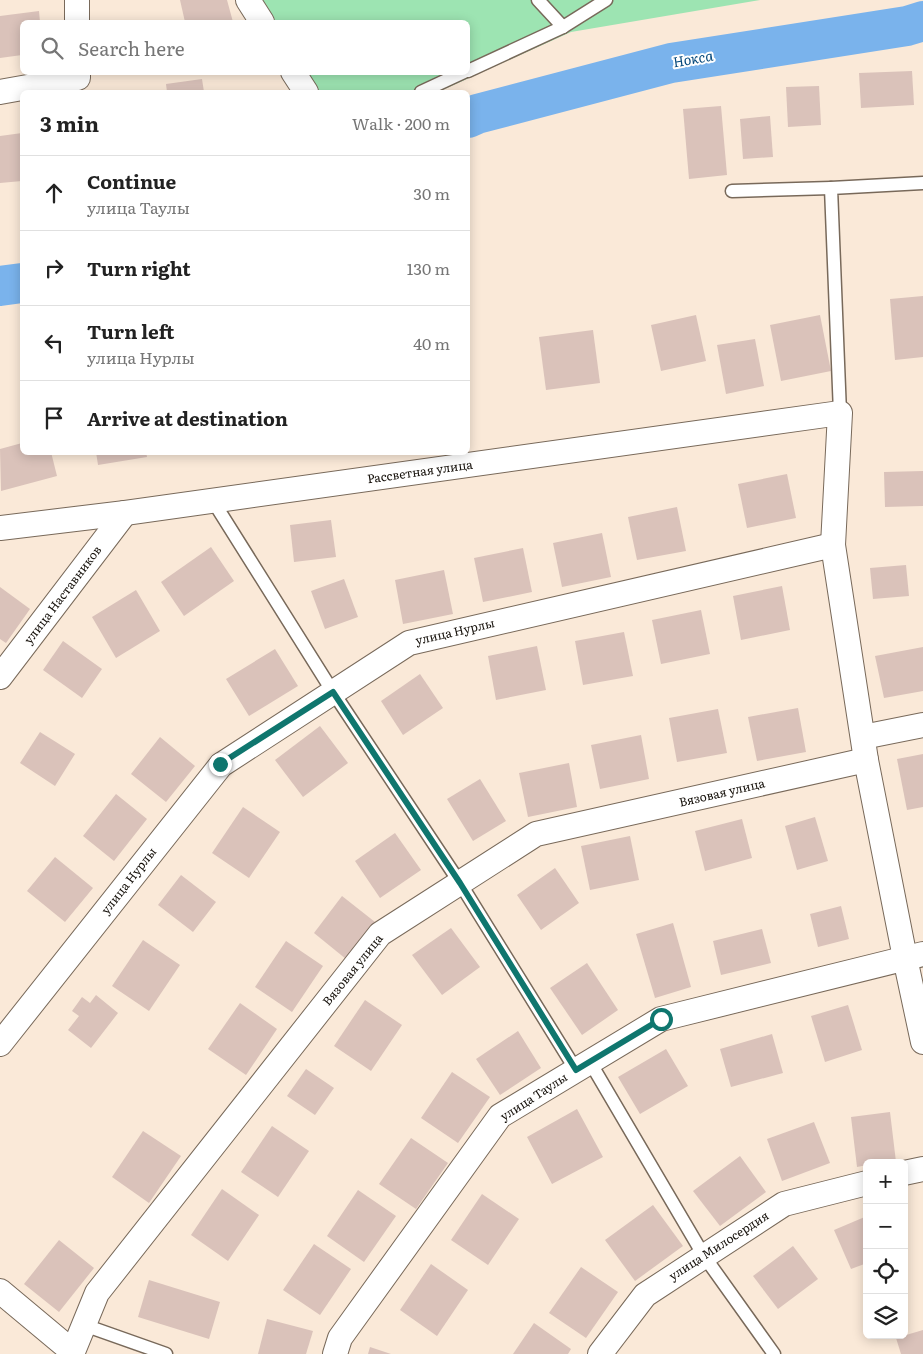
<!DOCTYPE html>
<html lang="en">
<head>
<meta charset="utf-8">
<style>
  body { margin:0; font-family:Literata,serif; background:#f6f6f6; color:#222 }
  .controls { position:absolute; right:15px; bottom:15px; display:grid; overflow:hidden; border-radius:8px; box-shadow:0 2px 12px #0003 }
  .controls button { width:45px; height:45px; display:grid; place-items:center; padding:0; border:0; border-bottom:1px solid #e0e0e0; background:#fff; color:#222; font:25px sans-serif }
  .stop { position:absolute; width:15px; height:15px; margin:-11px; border:4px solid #0f766e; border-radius:50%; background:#fff }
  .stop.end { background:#0f766e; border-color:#fff; box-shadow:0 1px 5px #0008 }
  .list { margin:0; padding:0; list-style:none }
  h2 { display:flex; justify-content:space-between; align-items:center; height:65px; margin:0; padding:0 20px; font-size:21px }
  h2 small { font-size:16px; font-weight:400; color:#767676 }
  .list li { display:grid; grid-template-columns:32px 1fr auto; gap:15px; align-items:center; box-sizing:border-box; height:75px; padding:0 20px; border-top:1px solid #e0e0e0 }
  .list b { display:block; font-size:19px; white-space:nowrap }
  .list p { margin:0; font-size:16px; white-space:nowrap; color:#767676 }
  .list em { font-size:16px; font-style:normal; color:#767676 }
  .icon { flex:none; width:28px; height:28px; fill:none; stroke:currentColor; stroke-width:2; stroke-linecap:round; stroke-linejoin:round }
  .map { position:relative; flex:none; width:923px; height:1354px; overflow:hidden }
  .search { position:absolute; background:#fff; box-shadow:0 2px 12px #0003; left:20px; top:20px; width:450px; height:55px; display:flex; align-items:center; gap:12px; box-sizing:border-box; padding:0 18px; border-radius:8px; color:#767676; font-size:19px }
  .panel { position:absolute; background:#fff; box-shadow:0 2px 12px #0003; left:20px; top:90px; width:450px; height:365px; border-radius:8px }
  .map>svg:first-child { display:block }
</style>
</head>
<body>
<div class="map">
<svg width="923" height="1354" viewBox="0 0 923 1354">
  <rect width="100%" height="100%" fill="#fae9d8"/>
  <!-- green -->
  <path fill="#9de4b2" d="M242,0H760L571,32L438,92H299L287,73L468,72V22H256Z"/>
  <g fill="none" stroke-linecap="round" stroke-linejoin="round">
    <!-- river -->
    <g stroke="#7ab3ec" stroke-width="40">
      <path d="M468,118L477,114L671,63L907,26L923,21"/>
      <path d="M0,286L22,283"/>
    </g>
  </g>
  <!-- building -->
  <g fill="#dac2ba">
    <path d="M180,0H227L233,22H185Z"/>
    <path d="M39,11L40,22H22V55L0,58V16Z"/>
    <path d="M912,71L914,105L861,108L859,73Z"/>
    <path d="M202,79L204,92H167L166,84Z"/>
    <path d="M819,86L821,125L788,127L786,87Z"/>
    <path d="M721,106L727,175L689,179L683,109Z"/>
    <path d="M770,116L773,157L743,159L740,119Z"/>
    <path d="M22,133V181L0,183V136Z"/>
    <path d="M923,296V357L895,360L890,299Z"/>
    <path d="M696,315L706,361L661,371L651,325Z"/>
    <path d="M820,315L831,371L781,381L770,325Z"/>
    <path d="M593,330L600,383L546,390L539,337Z"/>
    <path d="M755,339L764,386L726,394L717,345Z"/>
    <path d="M22,443V452H51L57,476L1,491L0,449Z"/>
    <path d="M96,452H146L147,457L98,465Z"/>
    <path d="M923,471V506L885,507L884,472Z"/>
    <path d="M787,474L796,518L747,528L738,484Z"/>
    <path d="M677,507L686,551L637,560L628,517Z"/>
    <path d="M331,520L336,557L294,562L290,525Z"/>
    <path d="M602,533L611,577L562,587L553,543Z"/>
    <path d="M211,547L234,581L184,616L161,582Z"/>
    <path d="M523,548L532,592L483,602L474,558Z"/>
    <path d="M906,565L909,596L873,599L870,568Z"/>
    <path d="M444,570L453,614L403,624L395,580Z"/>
    <path d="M344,579L358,617L325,629L311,591Z"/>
    <path d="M782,586L790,630L741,640L733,596Z"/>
    <path d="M0,587L30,609L6,643L0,639Z"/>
    <path d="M136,590L160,631L116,658L92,617Z"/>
    <path d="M701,610L710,654L661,664L652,620Z"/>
    <path d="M624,632L633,676L583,685L575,641Z"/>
    <path d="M63,641L102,669L82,698L43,670Z"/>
    <path d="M537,646L546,690L496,700L488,656Z"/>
    <path d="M923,647V691L884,698L875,656Z"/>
    <path d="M275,649L298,686L249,716L226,679Z"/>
    <path d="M420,674L443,708L403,735L381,701Z"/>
    <path d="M798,708L806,752L757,761L748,717Z"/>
    <path d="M718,709L727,753L677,762L669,718Z"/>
    <path d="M320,726L348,763L303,797L275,760Z"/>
    <path d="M40,732L75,754L55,786L20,763Z"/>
    <path d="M641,735L649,779L600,789L591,745Z"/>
    <path d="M160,737L195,766L166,802L131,774Z"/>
    <path d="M923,754V807L907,810L897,759Z"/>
    <path d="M569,763L577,807L528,817L519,773Z"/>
    <path d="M480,779L506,821L473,841L447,799Z"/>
    <path d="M116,794L147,819L114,861L83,836Z"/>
    <path d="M243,807L280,832L249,878L212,853Z"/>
    <path d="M815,817L828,861L797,870L785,826Z"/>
    <path d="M742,819L752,858L705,871L695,831Z"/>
    <path d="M395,833L421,870L380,898L355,861Z"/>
    <path d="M630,836L639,880L590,890L581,846Z"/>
    <path d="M55,857L93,888L65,922L27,891Z"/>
    <path d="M555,868L579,903L541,930L517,895Z"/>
    <path d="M181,875L216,902L193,932L158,905Z"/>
    <path d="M342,896L375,922L346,959L314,933Z"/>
    <path d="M841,906L849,939L818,947L810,914Z"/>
    <path d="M673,923L691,987L655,998L636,934Z"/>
    <path d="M451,928L480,967L442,995L412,955Z"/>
    <path d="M762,929L771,963L721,975L713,941Z"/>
    <path d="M143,940L180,965L149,1011L112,986Z"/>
    <path d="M286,941L323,966L292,1012L255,987Z"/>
    <path d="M587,963L618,1010L582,1035L550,988Z"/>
    <path d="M96,995L118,1013L91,1048L68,1030L79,1016L72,1011L82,997L90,1003Z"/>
    <path d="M365,1000L402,1025L371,1071L334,1046Z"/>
    <path d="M240,1003L277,1029L246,1075L208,1049Z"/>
    <path d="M848,1005L862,1050L825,1062L811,1016Z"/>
    <path d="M518,1031L541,1068L500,1095L476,1059Z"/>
    <path d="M772,1034L783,1073L731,1087L720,1049Z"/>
    <path d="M666,1049L688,1086L640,1114L618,1077Z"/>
    <path d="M306,1069L334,1088L315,1115L287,1096Z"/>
    <path d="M452,1072L490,1097L458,1143L421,1118Z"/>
    <path d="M577,1109L603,1157L552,1184L527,1137Z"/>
    <path d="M890,1112L896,1162L867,1163V1165L857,1167L851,1117Z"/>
    <path d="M814,1122L830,1163L782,1181L767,1139Z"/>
    <path d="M272,1126L309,1151L278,1197L241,1172Z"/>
    <path d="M143,1131L181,1156L149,1203L112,1177Z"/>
    <path d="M411,1138L448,1163L416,1209L379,1184Z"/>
    <path d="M740,1156L766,1192L720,1226L693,1191Z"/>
    <path d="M222,1189L259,1215L228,1261L191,1235Z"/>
    <path d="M358,1190L396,1216L364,1262L327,1236Z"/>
    <path d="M482,1194L519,1219L488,1265L451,1240Z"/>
    <path d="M653,1205L683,1246L635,1281L605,1240Z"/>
    <path d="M867,1216V1263L851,1269L834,1230Z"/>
    <path d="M59,1240L94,1268L59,1312L24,1284Z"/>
    <path d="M314,1244L351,1269L320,1315L283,1290Z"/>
    <path d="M793,1246L818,1279L778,1309L753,1276Z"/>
    <path d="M431,1264L468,1290L437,1336L400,1310Z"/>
    <path d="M581,1267L618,1292L586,1338L549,1313Z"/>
    <path d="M149,1280L220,1302L209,1339L138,1317Z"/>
    <path d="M267,1319L313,1331L306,1354H258Z"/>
    <path d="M534,1323L571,1349L568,1354H513Z"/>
    <path d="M923,1330V1354H901L896,1338Z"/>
    <path d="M370,1347L391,1354H368Z"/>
  </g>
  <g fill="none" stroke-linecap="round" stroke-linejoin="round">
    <!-- service casing -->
    <g stroke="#78695a" stroke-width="15">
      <g id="service">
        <path d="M538,0L563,27"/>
        <path d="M468,71L563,27L606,0"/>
        <path d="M421,92L464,72"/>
        <path d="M732,191L831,188"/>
        <path d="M840,413L831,188L923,183"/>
        <path d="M213,501L333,692L460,883L576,1070"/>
        <path d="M590,1062L704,1256L774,1354"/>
        <path d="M84,1325L166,1354"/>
      </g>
    </g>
    <!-- minor casing -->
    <g stroke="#78695a" stroke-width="26">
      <g id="minor">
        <path d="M77,0V22"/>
        <path d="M248,0L262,22"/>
        <path d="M293,72L306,92"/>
        <path d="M0,92L78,78V72"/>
        <path d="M0,528L125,513L840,413L833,545L866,760L905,958L923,1042"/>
        <path d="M0,677L125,513"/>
        <path d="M863,737L923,725"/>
        <path d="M0,1044L221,765L409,643L833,545"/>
        <path d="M904,1173L923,1169"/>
        <path d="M0,1291L73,1352"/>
        <path d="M72,1354L97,1293L380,934L536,834L866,760"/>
        <path d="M335,1354L340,1338L500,1116L661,1019L923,954"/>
        <path d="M600,1354L645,1295L784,1204L867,1183"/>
      </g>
    </g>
    <!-- service -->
    <use href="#service" stroke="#fff" stroke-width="12"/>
    <!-- minor -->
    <use href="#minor" stroke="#fff" stroke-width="24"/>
  </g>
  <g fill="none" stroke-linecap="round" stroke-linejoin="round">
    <!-- route -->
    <path stroke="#0f766e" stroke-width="6" d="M220,764L333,692L460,883L576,1070L661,1019"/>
  </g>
  <g text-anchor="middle" stroke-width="4" stroke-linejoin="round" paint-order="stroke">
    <!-- street labels -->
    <g font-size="12" fill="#15100a" stroke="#fff">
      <text transform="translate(420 472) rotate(-8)" y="4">Рассветная улица</text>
      <text transform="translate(63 595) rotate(-53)" y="4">улица Наставников</text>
      <text transform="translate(455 632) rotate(-13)" y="4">улица Нурлы</text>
      <text transform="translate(722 793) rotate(-13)" y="4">Вязовая улица</text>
      <text transform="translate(129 881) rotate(-52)" y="4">улица Нурлы</text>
      <text transform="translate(353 970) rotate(-51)" y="4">Вязовая улица</text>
      <text transform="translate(534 1097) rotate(-33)" y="4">улица Таулы</text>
      <text transform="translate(719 1246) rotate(-33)" y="4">улица Милосердия</text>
    </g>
    <!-- water labels -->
    <g font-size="14" font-style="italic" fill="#04477a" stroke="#fff">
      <text transform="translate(693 59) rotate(-10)" y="5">Нокса</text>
    </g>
  </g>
</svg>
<div class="controls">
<button>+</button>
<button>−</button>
<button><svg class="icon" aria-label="locate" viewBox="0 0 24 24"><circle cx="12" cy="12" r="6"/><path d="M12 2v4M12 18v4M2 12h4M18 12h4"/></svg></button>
<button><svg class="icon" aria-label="layers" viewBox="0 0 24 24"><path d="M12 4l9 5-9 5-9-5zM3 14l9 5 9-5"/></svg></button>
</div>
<div class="stop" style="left:661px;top:1019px"></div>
<div class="stop end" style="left:220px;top:764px"></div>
<div class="search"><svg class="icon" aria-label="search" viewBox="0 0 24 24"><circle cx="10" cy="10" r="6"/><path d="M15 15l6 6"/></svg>Search here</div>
<section class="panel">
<h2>3 min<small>Walk · 200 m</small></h2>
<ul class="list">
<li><svg class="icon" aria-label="ahead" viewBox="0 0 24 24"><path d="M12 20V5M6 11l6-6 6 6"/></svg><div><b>Continue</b><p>улица Таулы</p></div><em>30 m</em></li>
<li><svg class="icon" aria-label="right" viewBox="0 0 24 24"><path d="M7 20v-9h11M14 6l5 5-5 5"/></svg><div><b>Turn right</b></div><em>130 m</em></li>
<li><svg class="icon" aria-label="left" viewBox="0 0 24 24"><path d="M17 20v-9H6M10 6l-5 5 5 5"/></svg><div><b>Turn left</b><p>улица Нурлы</p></div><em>40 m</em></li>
<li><svg class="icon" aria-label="arrive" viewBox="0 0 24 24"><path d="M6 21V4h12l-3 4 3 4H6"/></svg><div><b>Arrive at destination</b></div></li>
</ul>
</section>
</div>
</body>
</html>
